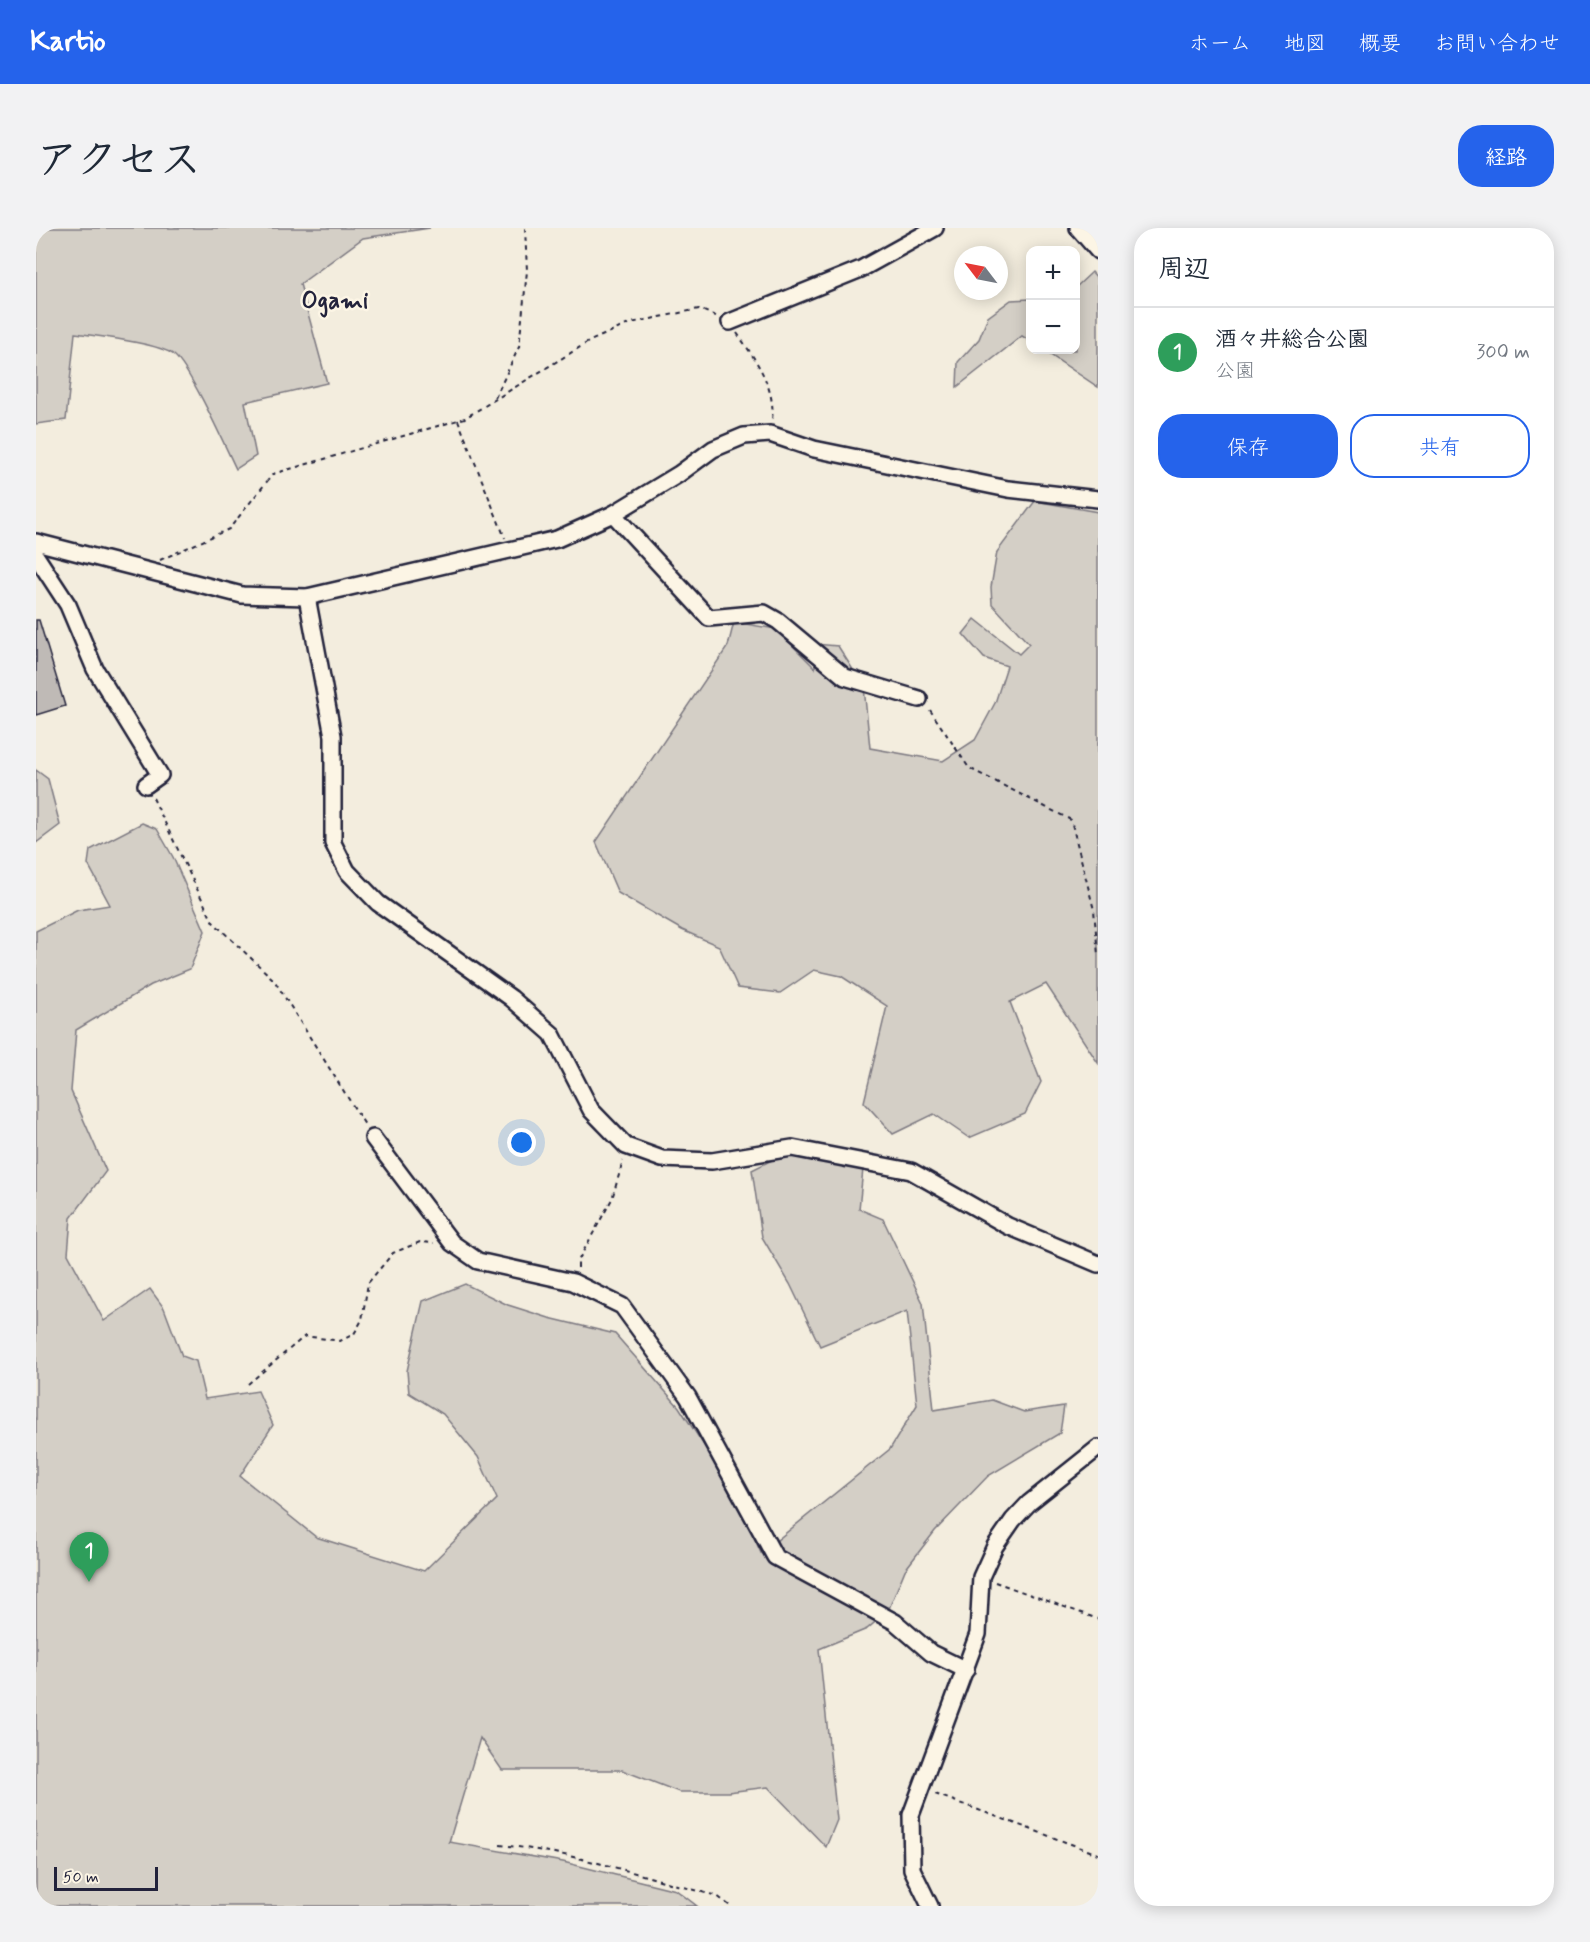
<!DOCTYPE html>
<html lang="ja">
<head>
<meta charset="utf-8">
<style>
  body { margin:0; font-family:Mynerve,"Klee One",sans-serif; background:#f2f2f3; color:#1f2937 }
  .controls { position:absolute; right:18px; top:18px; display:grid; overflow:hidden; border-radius:12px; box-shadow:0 3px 15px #0003 }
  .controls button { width:54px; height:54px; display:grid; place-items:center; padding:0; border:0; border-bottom:2px solid #e0e1e3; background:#fff; color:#1f2937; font:30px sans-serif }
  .compass { position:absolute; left:918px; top:18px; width:54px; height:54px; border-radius:50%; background:#fff; box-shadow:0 3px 15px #0003; rotate:302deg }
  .scale { position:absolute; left:18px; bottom:15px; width:104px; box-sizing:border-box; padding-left:6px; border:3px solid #22223b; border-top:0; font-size:16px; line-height:21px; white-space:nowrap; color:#22223b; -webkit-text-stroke:4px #fcf5e5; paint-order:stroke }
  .you { position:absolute; left:486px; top:915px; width:21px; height:21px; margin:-15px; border:4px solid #fff; border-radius:50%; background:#1a73e8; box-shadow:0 0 0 9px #1a73e833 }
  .badge { display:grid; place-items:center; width:39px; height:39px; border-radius:50%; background:#2563eb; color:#fff; font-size:20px; font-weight:700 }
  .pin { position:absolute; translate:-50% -50px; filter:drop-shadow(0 2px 3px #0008) }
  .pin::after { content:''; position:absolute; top:32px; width:21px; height:18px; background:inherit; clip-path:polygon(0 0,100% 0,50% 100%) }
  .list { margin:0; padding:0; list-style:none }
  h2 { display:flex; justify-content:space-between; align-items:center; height:78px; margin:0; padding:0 24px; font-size:26px }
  h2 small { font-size:20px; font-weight:400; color:#747a83 }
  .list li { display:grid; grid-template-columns:39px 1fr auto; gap:18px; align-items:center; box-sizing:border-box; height:90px; padding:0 24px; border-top:2px solid #e0e1e3 }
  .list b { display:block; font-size:22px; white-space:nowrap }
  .list p { margin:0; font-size:20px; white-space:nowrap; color:#747a83 }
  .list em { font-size:20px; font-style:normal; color:#747a83 }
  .actions { display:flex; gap:12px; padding:18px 24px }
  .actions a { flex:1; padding:14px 0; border:2px solid #2563eb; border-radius:24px; text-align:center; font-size:21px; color:#2563eb }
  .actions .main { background:#2563eb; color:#fff }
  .map { position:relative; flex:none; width:1062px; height:1678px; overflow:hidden; border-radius:24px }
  header { display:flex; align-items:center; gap:36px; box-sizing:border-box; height:84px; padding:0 30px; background:#2563eb; color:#fff }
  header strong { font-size:28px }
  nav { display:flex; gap:33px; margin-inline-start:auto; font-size:21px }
  .intro { display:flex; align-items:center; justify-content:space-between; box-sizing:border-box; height:144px; padding:0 36px }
  h1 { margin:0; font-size:42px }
  .button { padding:15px 27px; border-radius:24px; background:#2563eb; color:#fff; font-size:21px; font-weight:700 }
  main { display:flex; gap:36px; padding:0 36px }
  aside { flex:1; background:#fff; border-radius:24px; box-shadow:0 3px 15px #0003 }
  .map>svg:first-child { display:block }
</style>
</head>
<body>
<header>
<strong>Kartio</strong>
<nav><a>ホーム</a><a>地図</a><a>概要</a><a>お問い合わせ</a></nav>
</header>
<div class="intro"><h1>アクセス</h1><a class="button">経路</a></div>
<main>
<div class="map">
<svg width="1062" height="1678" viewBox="0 0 1062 1678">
  <rect width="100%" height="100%" fill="#f3edde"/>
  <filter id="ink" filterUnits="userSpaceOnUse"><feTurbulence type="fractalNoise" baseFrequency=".0167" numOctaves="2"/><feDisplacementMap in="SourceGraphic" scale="12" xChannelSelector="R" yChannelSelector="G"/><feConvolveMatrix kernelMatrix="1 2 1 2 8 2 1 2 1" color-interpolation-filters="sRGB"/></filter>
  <g filter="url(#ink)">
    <!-- green -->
    <g fill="#d4cfc6" stroke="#7b7880" stroke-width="1.5">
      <path d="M0,0H394L327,10L264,56L291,155L209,174L220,228L200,241C188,216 155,142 138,127C123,115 59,108 39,105L30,192L0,196Z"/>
      <path d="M1056,44L1062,51V159L1007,122H1040V59Z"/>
      <path d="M994,71V113L986,108L921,159L922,134L943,111L952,89L975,72Z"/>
      <path d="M999,273L1062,284V835L1010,756L974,774L1005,854L989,886L933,910L898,886L857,906L828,874L851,778L805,748L778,742L744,765L702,760L683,718L646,702L582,665L560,614L692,418L698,394L740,401L779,440V416L802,418L828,459L834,520L907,533L939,512L959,475L971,438L948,430L927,406L939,391L983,426L993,416L956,376L955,359L961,324Z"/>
      <path d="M0,542L12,551L24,597L0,615Z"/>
      <path d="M106,595L121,601L137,629L169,703L154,741L115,757L40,802L35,863L70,943L35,990L32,1026L68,1093L114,1061L128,1080L146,1128L160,1133L169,1171L222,1163L237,1197L204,1248L280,1309L388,1343L461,1271L442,1229L407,1186L373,1165L371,1143L387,1073L429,1056L472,1077L513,1090L579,1106L643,1179L697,1262L725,1325L854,1221L881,1177L871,1083L784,1118L754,1056L726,1009L716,942L752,924L827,941L823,981L847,991L887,1075L898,1182L956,1172L988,1184L1028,1178L1024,1205L952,1248L899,1303L869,1342L852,1383L831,1401L783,1421L801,1592L790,1619L732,1559L692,1564H643L586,1542H466L444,1510L413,1614L527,1634L640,1662L661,1678H0V703L42,682L74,677L52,636L54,622Z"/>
    </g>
    <!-- building -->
    <path fill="#bfbab6" stroke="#22223b" stroke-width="1.5" d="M0,392H3L29,478L0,487Z"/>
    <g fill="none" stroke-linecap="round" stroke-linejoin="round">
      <!-- minor casing -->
      <g stroke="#22223b" stroke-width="20">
        <g id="minor">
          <path d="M1042,0L1062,23"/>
          <path d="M694,94L825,41L899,0"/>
          <path d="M577,286L673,390L728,385L742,393L809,449L883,471"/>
          <path d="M0,314L206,367L271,369L521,311L577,286L643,246L677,221L708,208L734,206L778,221L972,261L1062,271"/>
          <path d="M0,328L32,377L59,441L124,547L110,557"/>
          <path d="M271,369L297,508V615L311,643L342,675L475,770L516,806L555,882L590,918L626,931L676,933L756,920L875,943L972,998L1062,1036"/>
          <path d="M337,910L416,1015L442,1033L537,1054L586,1078L652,1169L739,1329L859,1394L895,1425L930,1442"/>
          <path d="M894,1678L876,1641L875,1587L942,1406L945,1349L959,1318L977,1292L993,1275L1062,1220"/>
        </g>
      </g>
      <!-- path -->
      <g stroke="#22223b" stroke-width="2" stroke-dasharray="4.5 4.5" stroke-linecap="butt">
        <path d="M701,105C719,131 740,159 736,192"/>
        <path d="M459,170L483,119L491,43L489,0"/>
        <path d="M422,192L469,310"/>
        <path d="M124,332L193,301L237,246L429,190L554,113L595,95L663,81L682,89"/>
        <path d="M894,482L933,540L1035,592L1058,682L1062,727"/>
        <path d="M117,570L177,694L238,752L329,897"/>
        <path d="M542,1040V1033L576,971L587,933"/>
        <path d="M212,1156L269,1108L304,1113L318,1106L326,1092L332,1055L357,1025L384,1014L398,1015"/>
        <path d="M959,1354L1062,1391"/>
        <path d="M899,1566L1062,1626"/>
        <path d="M464,1617C539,1624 609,1649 681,1668L694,1678"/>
      </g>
      <!-- minor -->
      <use href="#minor" stroke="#fcf5e5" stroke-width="15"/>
    </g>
  </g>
  <g text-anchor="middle" stroke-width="5" stroke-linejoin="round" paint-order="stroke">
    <!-- quarter labels -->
    <g font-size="24" font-weight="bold" fill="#22223b" stroke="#fcf5e5">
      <text x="299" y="80">Ogami</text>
    </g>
  </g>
</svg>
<div class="controls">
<button>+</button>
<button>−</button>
</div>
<svg class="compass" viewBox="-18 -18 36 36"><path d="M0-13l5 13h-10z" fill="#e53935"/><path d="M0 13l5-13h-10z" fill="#747a83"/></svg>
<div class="scale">50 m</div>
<div class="you"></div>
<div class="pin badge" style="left:53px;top:1354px;background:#2e9e5b">1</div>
</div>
<aside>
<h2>周辺<small></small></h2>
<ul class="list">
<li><span class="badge" style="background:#2e9e5b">1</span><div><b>酒々井総合公園</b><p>公園</p></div><em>300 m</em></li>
</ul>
<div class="actions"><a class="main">保存</a><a>共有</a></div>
</aside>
</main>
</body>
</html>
